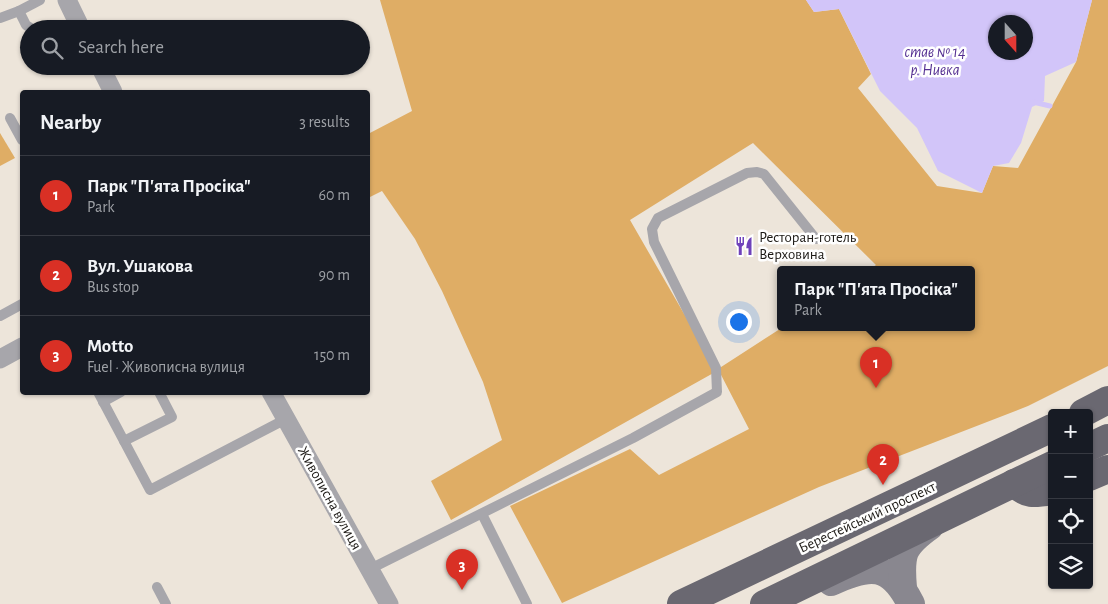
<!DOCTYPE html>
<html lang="en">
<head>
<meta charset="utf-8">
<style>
  body { margin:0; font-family:"Alegreya Sans",sans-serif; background:#20242c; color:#f1f3f6 }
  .controls { position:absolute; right:15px; bottom:15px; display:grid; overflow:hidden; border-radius:5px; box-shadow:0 1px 4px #0004 }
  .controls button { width:45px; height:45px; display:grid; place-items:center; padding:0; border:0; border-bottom:1px solid #363941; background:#171b24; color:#f1f3f6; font:25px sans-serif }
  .compass { position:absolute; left:988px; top:15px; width:45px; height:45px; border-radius:50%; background:#171b24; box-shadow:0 1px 4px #0004; rotate:159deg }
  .you { position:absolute; left:738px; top:321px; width:18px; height:18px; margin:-12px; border:4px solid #fff; border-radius:50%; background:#1a73e8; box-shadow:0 0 0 8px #1a73e833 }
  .badge { display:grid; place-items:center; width:32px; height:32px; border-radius:50%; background:#d93025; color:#fff; font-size:16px; font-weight:700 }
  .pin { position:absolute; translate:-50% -41px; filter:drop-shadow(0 1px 2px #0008) }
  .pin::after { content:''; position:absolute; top:26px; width:18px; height:15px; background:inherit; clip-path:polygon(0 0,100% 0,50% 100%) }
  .popup { position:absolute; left:777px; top:266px; width:198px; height:65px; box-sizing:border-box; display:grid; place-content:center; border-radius:5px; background:#171b24; filter:drop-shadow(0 1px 4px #0005); font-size:16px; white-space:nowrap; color:#9ea1a6 }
  .popup b { font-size:19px; color:#f1f3f6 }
  .popup::after { content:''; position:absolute; left:50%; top:100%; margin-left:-10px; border:10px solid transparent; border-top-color:#171b24 }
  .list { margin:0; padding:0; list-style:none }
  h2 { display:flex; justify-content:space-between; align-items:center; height:65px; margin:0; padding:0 20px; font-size:21px }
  h2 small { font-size:16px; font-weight:400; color:#9ea1a6 }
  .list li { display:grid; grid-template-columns:32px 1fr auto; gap:15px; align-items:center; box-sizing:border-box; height:80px; padding:0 20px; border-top:1px solid #363941 }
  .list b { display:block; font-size:19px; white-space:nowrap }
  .list p { margin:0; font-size:16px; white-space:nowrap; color:#9ea1a6 }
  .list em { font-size:16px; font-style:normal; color:#9ea1a6 }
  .icon { flex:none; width:28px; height:28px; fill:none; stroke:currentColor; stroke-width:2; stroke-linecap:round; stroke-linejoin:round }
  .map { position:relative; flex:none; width:1108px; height:604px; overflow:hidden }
  .search { position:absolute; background:#171b24; box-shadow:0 1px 4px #0004; left:20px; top:20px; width:350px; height:55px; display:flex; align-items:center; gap:12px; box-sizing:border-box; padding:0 18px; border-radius:28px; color:#9ea1a6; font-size:19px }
  .panel { position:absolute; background:#171b24; box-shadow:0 1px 4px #0004; left:20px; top:90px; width:350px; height:305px; border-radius:5px }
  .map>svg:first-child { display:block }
</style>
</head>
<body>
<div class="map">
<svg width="1108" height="604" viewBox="0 0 1108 604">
  <rect width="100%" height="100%" fill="#ede5da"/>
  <!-- green -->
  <g fill="#dfad65">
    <path d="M380,0H806L814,12L839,9L871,74L858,88L937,186L982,193L993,166L1018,168L1076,62L1092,0H1108V366L1028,406L819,487L562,603L510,506L630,449L659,475L749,429L718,369L783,327H971V269H870L876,265L753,143L630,220L717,371L451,520L431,481L502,440L483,382L442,291L415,239L382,191L368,198V134L412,111Z"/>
    <path d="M0,133L15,158L0,166Z"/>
  </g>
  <!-- water -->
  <path fill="#d2c5f9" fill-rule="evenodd" d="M806,0H1092L1076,62L1045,76L1044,101L1032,107L1021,143L1009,163L993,166L982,193L938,171L917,128L880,91L839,9L814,12ZM996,22H1026V52H996Z"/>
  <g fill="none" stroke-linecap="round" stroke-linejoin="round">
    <!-- stream -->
    <path stroke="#d2c5f9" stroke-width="5" d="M1033,102L1050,106"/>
    <!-- service -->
    <g stroke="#a7a6ab" stroke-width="10">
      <path d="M0,18L19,11"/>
      <path d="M32,29L26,25L19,11L40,0"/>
      <path d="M10,118L22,140"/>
      <path d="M0,316L22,304"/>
      <path d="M98,392L150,490L286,419"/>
      <path d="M103,402L121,392"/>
      <path d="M124,441L172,417L159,392"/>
      <path d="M482,514L527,604"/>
      <path d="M370,569L633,438L717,392L716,368L654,242L652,229L658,218L747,173L757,172L764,174L816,239"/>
      <path d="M157,587L166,604"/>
    </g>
    <!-- minor -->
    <g stroke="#a7a6ab" stroke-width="19">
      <path d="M67,0L81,29"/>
      <path d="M100,66L113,92"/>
      <path d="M0,359L22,347"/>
      <path d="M271,392L389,604"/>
    </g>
    <!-- secondary -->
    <g stroke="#89878f" stroke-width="28">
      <path d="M831,582C870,564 890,562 911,604"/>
      <path d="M903,588C900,554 902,546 930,526"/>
    </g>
    <!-- trunk -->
    <g stroke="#6a6871" stroke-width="28">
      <path d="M1083,413L1108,400"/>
      <path d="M1089,447L1108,438"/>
      <path d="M1089,477L1108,469"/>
      <path d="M1014,483C1027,496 1035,494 1052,491"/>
      <path d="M681,604L1052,428"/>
      <path d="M764,604L1052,465"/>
    </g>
  </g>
  <!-- icons -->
  <defs>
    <g id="restaurant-bare" transform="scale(1.5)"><path d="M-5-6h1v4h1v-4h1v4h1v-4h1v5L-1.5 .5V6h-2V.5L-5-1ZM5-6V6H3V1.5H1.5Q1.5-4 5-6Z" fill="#6f42ba" stroke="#fff" stroke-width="2.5" paint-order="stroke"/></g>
  </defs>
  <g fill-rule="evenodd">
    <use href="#restaurant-bare" x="744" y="246"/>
  </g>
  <g text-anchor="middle" stroke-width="5" stroke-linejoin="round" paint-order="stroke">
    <!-- poi labels -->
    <g font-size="15" fill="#1d1a16" stroke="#fff" text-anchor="start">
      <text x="759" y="242">Ресторан-готель<tspan x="759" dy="17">Верховина</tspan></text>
    </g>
    <!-- street labels -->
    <g font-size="15" fill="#1d1a16" stroke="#fff">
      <text transform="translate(330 498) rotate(61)" y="5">Живописна вулиця</text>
      <text transform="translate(867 517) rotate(-25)" y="5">Берестейський проспект</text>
    </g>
    <!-- water labels -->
    <g font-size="16" font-style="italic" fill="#553092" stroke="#fff">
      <text x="935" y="57">став № 14<tspan x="935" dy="18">р. Нивка</tspan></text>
    </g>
  </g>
</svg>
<div class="controls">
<button>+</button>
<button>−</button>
<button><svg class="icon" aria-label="locate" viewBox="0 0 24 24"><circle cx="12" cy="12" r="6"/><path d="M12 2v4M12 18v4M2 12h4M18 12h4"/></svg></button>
<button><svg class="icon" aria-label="layers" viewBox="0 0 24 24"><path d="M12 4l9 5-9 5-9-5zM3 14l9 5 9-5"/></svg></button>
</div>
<svg class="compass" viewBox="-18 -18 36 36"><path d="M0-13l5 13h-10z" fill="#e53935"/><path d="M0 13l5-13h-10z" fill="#9ea1a6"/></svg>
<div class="you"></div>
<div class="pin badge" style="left:876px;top:388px">1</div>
<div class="popup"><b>Парк &quot;П'ята Просіка&quot;</b>Park</div>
<div class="pin badge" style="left:883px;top:485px">2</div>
<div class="pin badge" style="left:462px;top:590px">3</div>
<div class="search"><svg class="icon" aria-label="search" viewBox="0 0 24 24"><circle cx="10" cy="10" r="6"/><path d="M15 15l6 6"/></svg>Search here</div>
<section class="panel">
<h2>Nearby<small>3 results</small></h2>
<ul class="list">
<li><span class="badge">1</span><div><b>Парк &quot;П'ята Просіка&quot;</b><p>Park</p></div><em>60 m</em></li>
<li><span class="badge">2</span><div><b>Вул. Ушакова</b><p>Bus stop</p></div><em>90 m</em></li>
<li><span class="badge">3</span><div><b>Motto</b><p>Fuel · Живописна вулиця</p></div><em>150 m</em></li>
</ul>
</section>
</div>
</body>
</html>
